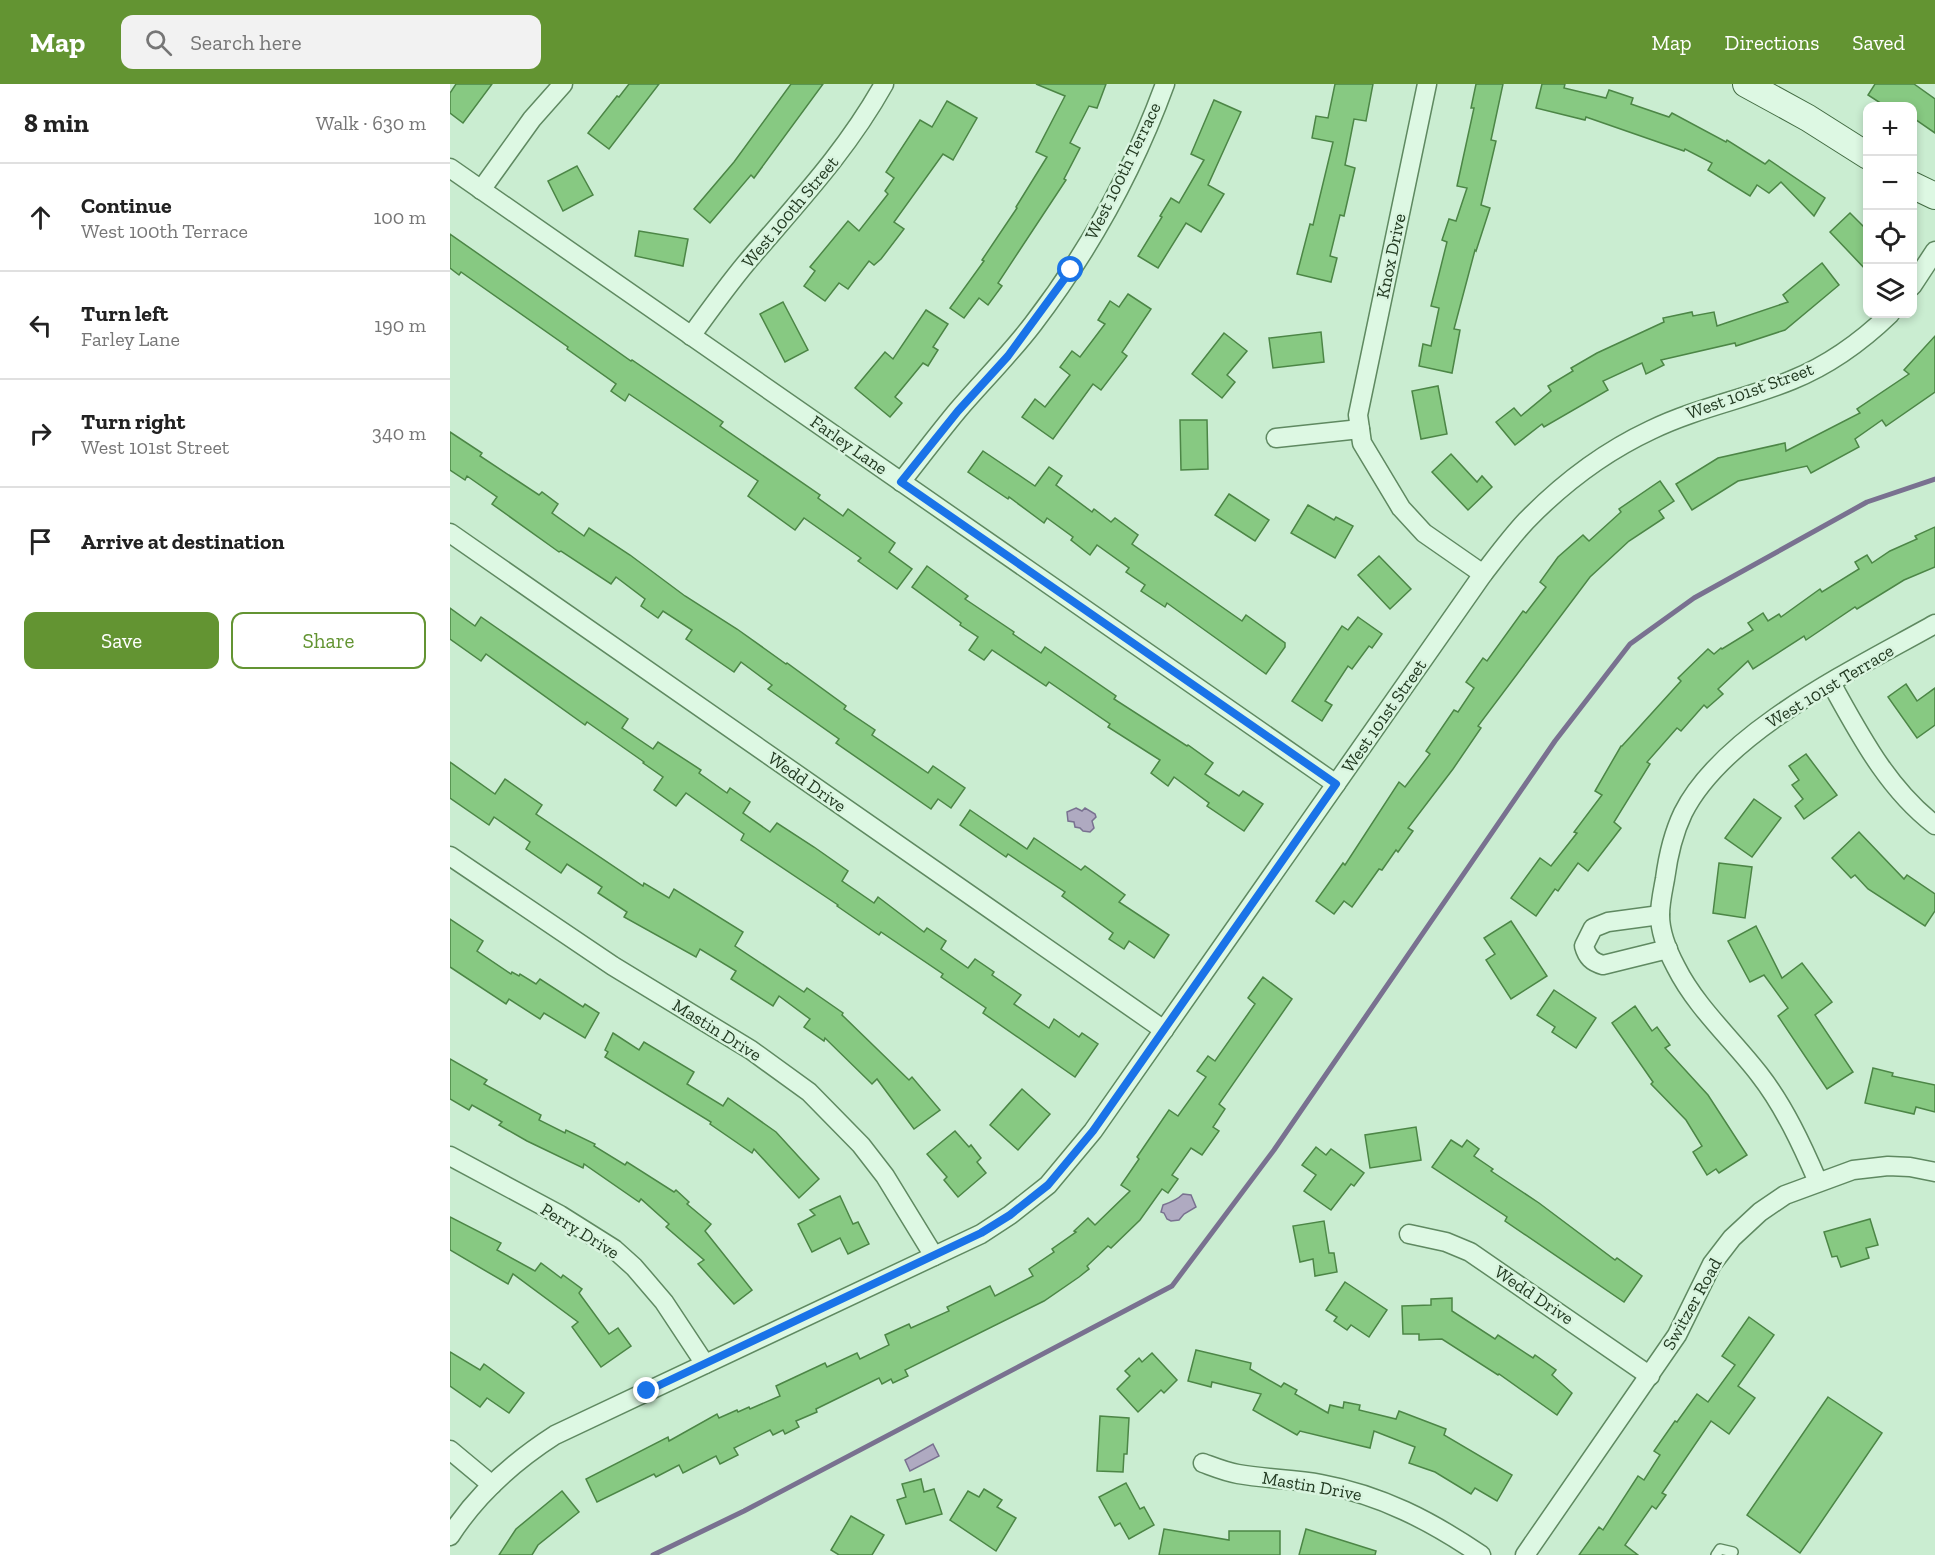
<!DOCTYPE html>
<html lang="en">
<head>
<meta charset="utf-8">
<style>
  body { margin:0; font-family:"Zilla Slab",serif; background:#f2f2f2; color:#222 }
  .controls { position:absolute; right:18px; top:18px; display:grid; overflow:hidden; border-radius:12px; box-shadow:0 3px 9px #0003 }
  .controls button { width:54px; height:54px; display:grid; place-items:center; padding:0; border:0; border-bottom:2px solid #e0e0e0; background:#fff; color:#222; font:30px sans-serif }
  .stop { position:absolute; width:18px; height:18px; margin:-14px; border:4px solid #1a73e8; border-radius:50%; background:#fff }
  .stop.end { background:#1a73e8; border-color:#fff; box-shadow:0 2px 6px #0008 }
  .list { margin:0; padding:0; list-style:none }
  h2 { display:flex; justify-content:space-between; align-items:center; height:78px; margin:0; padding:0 24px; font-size:26px }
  h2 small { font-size:20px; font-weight:400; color:#767676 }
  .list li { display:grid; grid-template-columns:39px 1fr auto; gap:18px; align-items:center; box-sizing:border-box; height:108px; padding:0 24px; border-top:2px solid #e0e0e0 }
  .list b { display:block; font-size:22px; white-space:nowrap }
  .list p { margin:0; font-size:20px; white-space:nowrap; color:#767676 }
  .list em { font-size:20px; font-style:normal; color:#767676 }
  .actions { display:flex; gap:12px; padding:18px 24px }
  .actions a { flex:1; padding:14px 0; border:2px solid #639432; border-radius:12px; text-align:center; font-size:21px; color:#639432 }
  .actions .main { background:#639432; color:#fff }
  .icon { flex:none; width:33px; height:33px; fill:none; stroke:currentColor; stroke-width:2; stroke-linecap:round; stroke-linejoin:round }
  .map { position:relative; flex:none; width:1485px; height:1471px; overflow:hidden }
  header { display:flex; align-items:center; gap:36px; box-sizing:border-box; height:84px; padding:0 30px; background:#639432; color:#fff }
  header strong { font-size:28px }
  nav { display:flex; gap:33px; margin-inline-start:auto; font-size:21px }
  .search { width:420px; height:54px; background:#f2f2f2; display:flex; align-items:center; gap:15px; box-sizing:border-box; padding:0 21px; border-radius:12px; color:#767676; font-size:22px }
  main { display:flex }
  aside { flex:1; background:#fff }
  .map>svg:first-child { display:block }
</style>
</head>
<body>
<header>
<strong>Map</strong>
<div class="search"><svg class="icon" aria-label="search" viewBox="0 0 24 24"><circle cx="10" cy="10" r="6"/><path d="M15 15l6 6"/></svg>Search here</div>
<nav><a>Map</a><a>Directions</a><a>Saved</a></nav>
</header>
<main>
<aside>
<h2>8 min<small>Walk · 630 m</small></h2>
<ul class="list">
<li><svg class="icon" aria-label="ahead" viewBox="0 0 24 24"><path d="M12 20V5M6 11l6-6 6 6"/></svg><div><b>Continue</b><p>West 100th Terrace</p></div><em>100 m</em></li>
<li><svg class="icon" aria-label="left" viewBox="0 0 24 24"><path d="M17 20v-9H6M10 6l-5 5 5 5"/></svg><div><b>Turn left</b><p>Farley Lane</p></div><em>190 m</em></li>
<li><svg class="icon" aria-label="right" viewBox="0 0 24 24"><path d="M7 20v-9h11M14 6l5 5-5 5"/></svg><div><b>Turn right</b><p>West 101st Street</p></div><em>340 m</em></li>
<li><svg class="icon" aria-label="arrive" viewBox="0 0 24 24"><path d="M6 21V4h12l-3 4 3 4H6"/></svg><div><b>Arrive at destination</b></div></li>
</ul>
<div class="actions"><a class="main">Save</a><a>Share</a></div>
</aside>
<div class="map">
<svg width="1485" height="1471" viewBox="0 0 1485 1471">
  <rect width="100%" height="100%" fill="#caedd1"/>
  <!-- water -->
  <g fill="#afaac1" stroke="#797190" stroke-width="1.5">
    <path d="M626,724L632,727L635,724L645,730L646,733L642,737L644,744L640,748L633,747L630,744L625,743L624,738L618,737L617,728Z"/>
    <path d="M733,1110L741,1111L746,1123L734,1130L729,1136L721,1137L717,1135L714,1129L711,1128L713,1121C719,1119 728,1115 733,1110Z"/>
    <path d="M483,1360L489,1372L460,1387L455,1376Z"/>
  </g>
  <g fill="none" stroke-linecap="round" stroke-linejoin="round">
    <!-- stream -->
    <path stroke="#797190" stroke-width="5" d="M203,1471L294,1427L722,1202L824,1066L1105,657L1180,560L1244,514L1417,418L1485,395"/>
  </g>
  <!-- building -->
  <g fill="#87c982" stroke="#4c8646" stroke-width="1.5">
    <path d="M6,0H42L13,39L0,29V9Z"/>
    <path d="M179,0H209L159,65L138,49L167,12L169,13Z"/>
    <path d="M341,0H373L304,94L301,91L260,139L244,125L284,78Z"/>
    <path d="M586,0H656L647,24L639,22L620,59L630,64L614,95L616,96L548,199L552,202L538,221L529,214L514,234L500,224L534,177L532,176L567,124L566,123L597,73L586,68L615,12Z"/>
    <path d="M885,0H923L916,37L904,35L895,81L905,84L894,132L890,131L880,172L887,174L881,198L847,190L860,140L863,141L883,58L862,54L866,32L878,34Z"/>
    <path d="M1026,0H1053L1041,56L1046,57L1031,121L1040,124L1026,167L1025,166L1004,245L1010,246L1002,289L969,282L973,260L981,262L989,224L981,222L997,158L992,156L999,135L1006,137L1017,104L1007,102L1024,24H1021Z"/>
    <path d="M1092,0H1115L1114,4L1156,14L1159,6L1183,14L1181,20L1219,33L1222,29L1276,58L1277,56L1315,80L1319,76L1375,114L1364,132L1331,98L1319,109L1307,101L1300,112L1258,86L1262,79L1235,65L1234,67L1136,33L1135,36L1086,24Z"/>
    <path d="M1425,0H1464L1485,15V49L1462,33V22H1435L1418,11Z"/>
    <path d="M764,16L791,28L758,101L774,110L751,148L736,139L708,184L688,172L712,133L710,132L721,114L729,119L754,76L741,70Z"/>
    <path d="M497,17L527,34L503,76L493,70L444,138L454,145L431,175L424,181L419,177L398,205L389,199L375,217L354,202L365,187L360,183L398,137L409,147L438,110L435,107L444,94L436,88L470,36L482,43Z"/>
    <path d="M127,82L143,111L113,127L98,97Z"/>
    <path d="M1400,129L1418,147V188L1380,148Z"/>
    <path d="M189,147L238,155L233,182L185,172Z"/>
    <path d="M0,150L181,277L182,276L273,338L270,342L370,411L368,414L393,432L398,425L445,459L439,468L462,485L447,505L408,477L411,474L354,434L345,446L298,412L308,397L179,310L175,317L161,307L166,300L117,265L118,263L11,188L9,191L0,184Z"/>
    <path d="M1372,179L1389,201L1335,246L1286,262L1285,259L1211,276L1214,281L1196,290L1192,279L1153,297L1158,306L1094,343L1092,340L1065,361L1046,338L1064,324L1071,332L1101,307L1098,302L1123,287L1121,284L1147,269L1214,238L1213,234L1242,228L1243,232L1264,228L1267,242L1338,218L1333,211Z"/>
    <path d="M678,210L701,225L672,268L677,272L651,306L643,300L603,355L572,333L585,315L595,323L620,291L610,283L622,267L630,273L655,240L648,236L660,217L669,223Z"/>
    <path d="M333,218L358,266L335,278L310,230Z"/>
    <path d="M476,226L498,240L483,263L488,266L478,282L473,279L445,313L452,319L440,333L405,304L435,268L443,275Z"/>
    <path d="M871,248L874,278L823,284L819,254Z"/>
    <path d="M774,249L797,267L777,291L785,298L772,314L742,290Z"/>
    <path d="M1485,252V308L1436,342L1432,336L1405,355L1409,363L1361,389L1357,382L1288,397L1242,426L1226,400L1268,374L1335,359L1336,367L1410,329L1407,325L1459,290L1454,286Z"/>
    <path d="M988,302L997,350L971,355L962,307Z"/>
    <path d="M730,336H757L758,385L731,386Z"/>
    <path d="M0,348L32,369L30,372L89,411L92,408L108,420L102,429L134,452L139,444L180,471L235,512L287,545L336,580L337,579L396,622L394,625L425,646L422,651L478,689L483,682L515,704L501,724L488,715L481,725L386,659L389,655L318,605L322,601L291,578L284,588L236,555L242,546L213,527L208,534L191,522L195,515L166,493L161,500L111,467L109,468L42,420L47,413L17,392L15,396L0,386Z"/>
    <path d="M533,367L585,402L599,383L612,392L606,401L642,428L644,425L661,438L665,434L688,451L682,460L792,537L796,531L835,559V563L816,590L717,519L715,523L691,507L695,501L676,488L679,484L647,461L640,471L621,456L623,453L597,434L594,439L559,413L558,415L518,388Z"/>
    <path d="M1001,370L1027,398L1032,392L1042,403L1018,426L982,388Z"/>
    <path d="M1210,397L1224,417L1209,427L1214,434L1179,457L1140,493L1028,642L1031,644L1003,685L958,744L963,747L948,768L946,766L932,786L929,785L902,823L894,817L884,830L866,817L893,779L895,781L949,698L955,703L980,670L976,667L1004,626L1008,628L1024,604L1016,598L1033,574L1037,577L1073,527L1076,529L1096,503L1090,498L1108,473L1133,451L1139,457L1171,428L1169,425Z"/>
    <path d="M779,410L819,436L805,457L765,431Z"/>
    <path d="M858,421L884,436L886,433L903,442L885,474L841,449Z"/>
    <path d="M1485,443V483L1454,496L1407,525L1405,523L1356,556L1354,552L1303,585L1298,577L1268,605L1273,610L1257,624L1254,621L1231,647L1227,644L1197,678L1200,680L1164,738L1171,744L1138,787L1128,779L1108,807L1105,805L1086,832L1061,814L1090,774L1101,782L1127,749L1124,748L1152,711L1145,707L1171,662H1172L1231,597L1228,594L1258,565L1264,570L1271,564L1272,565L1303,546L1298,539L1313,529L1318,537L1329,530L1331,533L1370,505L1372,508L1409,485L1405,478L1417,471L1422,479L1440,467L1467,455L1465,452Z"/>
    <path d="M929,472L961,505L940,525L908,491Z"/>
    <path d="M477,482L518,512L515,515L564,548L563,550L591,569L595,563L666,612L664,615L737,662L738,661L763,679L755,690L789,712L793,707L813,720L794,747L757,722L759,719L724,693L718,702L701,689L710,676L658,643L660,640L599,598L596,602L542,566L534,576L519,566L528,553L510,541L511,539L462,503Z"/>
    <path d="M0,524L25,542L31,533L178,635L172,644L203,665L208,658L251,686L249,689L277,709L280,704L300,718L293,729L320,748L327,739L364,763L398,787L392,797L424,819L428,813L474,848L477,844L496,857L491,865L518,884L525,875L544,888L542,891L571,911L564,920L599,944L604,935L629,953L632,949L648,960L625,993L533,929L536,924L491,893L493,890L431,848L429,851L387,822L388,821L291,756L294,750L236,709L226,722L204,706L213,693L193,679L194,678L137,638L135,641L36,570L31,577L0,555Z"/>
    <path d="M908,533L932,550L922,564L919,562L902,585L898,582L875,617L882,621L872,637L842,617L892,542L898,546Z"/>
    <path d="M1456,600L1467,617L1485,604V641L1467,654L1438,613Z"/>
    <path d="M1356,670L1387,711L1354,735L1345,722L1353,715L1342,701L1349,696L1339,682Z"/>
    <path d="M0,678L45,710L55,695L92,721L86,730L193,802L194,799L219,814L224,805L293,848L285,862L354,908L357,904L393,929L392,931L459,996L462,993L490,1026L464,1045L427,995L422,1000L375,954L374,957L354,943L360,935L329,912L323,922L281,895L286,887L250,865L246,873L174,833L177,828L148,809L152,803L117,780L111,789L76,765L80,758L44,733L39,741L0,714Z"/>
    <path d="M1304,715L1331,734L1302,773L1275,754Z"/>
    <path d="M520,726L577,765L584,754L631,786L635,782L675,811L669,818L719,851L704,874L679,857L674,865L659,855L663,849L612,812L615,808L558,770L556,773L510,741Z"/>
    <path d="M1409,748L1454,795L1457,791L1485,810V827L1475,842L1418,805L1405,791L1401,794L1382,774Z"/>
    <path d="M1269,779L1302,783L1295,834L1263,829Z"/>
    <path d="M0,835L33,857L27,867L61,890L62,888L69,892L70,890L86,900L90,895L133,923L135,920L149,929L135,954L94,929L90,935L59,915L56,920L0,883Z"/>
    <path d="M1061,837L1097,892L1061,915L1036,876L1045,870L1034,854Z"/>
    <path d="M1306,842L1332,894L1352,879L1382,918L1365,931L1403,988L1377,1005L1328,932L1338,924L1314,891L1300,898L1278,857Z"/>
    <path d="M813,893L842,915L769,1020L775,1025L763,1043L769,1047L752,1071L741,1064L722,1091L728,1095L718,1109L712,1105L690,1136L661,1164L658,1162L637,1182L639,1185L629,1193L594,1217L455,1286L458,1292L443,1299L441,1295L432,1300L429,1294L366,1325L367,1328L346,1337L349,1343L335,1350L333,1346L323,1351L320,1346L284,1364L288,1371L270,1380L266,1372L233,1389L229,1381L206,1393L204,1390L147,1418L136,1395L218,1353L219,1357L267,1330L269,1334L287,1326L288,1328L299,1323L300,1325L330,1312L326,1302L375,1279L377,1283L407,1269L410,1275L439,1261L435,1251L459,1240L461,1244L499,1227L497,1223L540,1202L545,1212L583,1192L579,1185L604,1168L602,1165L626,1148L624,1147L638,1134L645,1141L680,1107L671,1101L689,1075L687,1073L719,1026L728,1032L756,993L747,987L758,972L765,977L805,920L798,914Z"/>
    <path d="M1104,906L1146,934L1126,964L1102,948L1105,943L1087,931Z"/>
    <path d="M1185,922L1202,947L1207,943L1220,961L1215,964L1258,1011L1297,1071L1269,1089L1266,1085L1257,1091L1243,1068L1252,1062L1236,1036L1201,1000L1203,998L1162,939Z"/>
    <path d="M163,949L189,966L194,958L244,988L237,1000L273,1022L278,1014L326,1048L369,1095L349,1114L304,1065L302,1069L260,1040L261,1038L155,973L158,968L155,966Z"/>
    <path d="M0,975L37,996L34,1000L91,1031L89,1036L115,1049L116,1046L145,1060L144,1062L175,1081L177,1078L224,1108L226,1106L239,1118L237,1120L261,1140L255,1147L302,1206L284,1220L248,1180L254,1176L216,1143L219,1140L191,1115L189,1118L134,1080L133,1084L77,1057L49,1041L52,1038L22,1021L19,1026L0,1015Z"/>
    <path d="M1423,984L1443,989L1442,992L1485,1001V1028L1466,1023L1464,1030L1415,1019Z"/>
    <path d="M572,1005L600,1030L568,1066L540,1041Z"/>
    <path d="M966,1043L971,1076L920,1084L915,1051Z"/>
    <path d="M505,1047L519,1063L521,1061L531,1074L527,1078L536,1089L508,1113L494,1096L497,1093L477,1070Z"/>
    <path d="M1001,1056L1012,1063L1017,1056L1029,1065L1024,1072L1043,1085L1041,1087L1089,1119L1165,1176L1167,1174L1192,1192L1174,1218L1055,1137L1057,1133L982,1083Z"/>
    <path d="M866,1063L876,1071L881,1065L914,1089L904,1102L901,1100L881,1126L854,1107L866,1091L852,1081Z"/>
    <path d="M390,1112L403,1140L408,1138L419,1160L398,1170L390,1154L362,1168L348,1140L365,1131L360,1126Z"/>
    <path d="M0,1133L51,1159L47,1166L85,1187L91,1179L111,1194L113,1191L132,1205L129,1209L159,1250L168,1244L181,1262L151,1283L122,1243L128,1238L63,1190L58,1200L0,1166Z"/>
    <path d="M1420,1135L1428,1161L1416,1164L1419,1174L1391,1183L1387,1172L1382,1173L1374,1148Z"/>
    <path d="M874,1137L879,1169H884L887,1188L865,1192L863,1175L850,1178L843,1142Z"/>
    <path d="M895,1198L937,1226L919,1253L901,1241L897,1246L884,1237L887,1233L876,1226Z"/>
    <path d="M1002,1214V1227L1045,1255L1048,1251L1083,1274L1085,1271L1106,1286L1102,1291L1122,1309L1107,1331L1049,1290L1048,1291L992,1255L969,1256V1250H953L952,1222L981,1221V1215Z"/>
    <path d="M1299,1233L1324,1251L1288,1302L1305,1314L1279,1350L1261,1337L1212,1409L1216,1411L1206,1425L1202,1422L1175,1461L1188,1471H1129L1149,1443L1153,1446L1188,1392L1194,1396L1210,1371L1204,1367L1225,1337L1227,1338L1247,1310L1258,1318L1285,1281L1272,1272Z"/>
    <path d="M746,1266L801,1279L800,1285L831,1303L834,1299L847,1306L845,1310L878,1329L880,1321L893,1324L894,1318L910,1321L909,1326L946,1335L949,1327L996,1345L994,1351L1062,1391L1047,1417L1025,1404L1021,1410L985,1388L959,1379L965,1363L924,1347L920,1364L850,1347L847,1351L803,1326L811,1310L762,1298L761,1303L738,1297Z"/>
    <path d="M0,1268L30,1286L34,1280L74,1309L59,1329L37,1314L30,1323L0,1302Z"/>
    <path d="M702,1269L727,1296L714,1309L711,1306L688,1328L667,1305L680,1292L675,1287L689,1274L692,1278Z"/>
    <path d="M1378,1313L1432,1349L1350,1469L1297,1431Z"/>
    <path d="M650,1332L679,1334L677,1370H674L673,1388L647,1387Z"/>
    <path d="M471,1395L474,1408L484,1405L492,1430L456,1440L447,1416L456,1413L452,1400Z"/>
    <path d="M676,1399L690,1425L694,1423L704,1441L679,1455L670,1439L665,1442L649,1413Z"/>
    <path d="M534,1405L552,1416L547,1423L566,1434L546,1467L500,1436L518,1407L529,1413Z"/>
    <path d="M112,1407L129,1428L88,1461L82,1471H49L66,1445Z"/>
    <path d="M401,1432L434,1451L422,1471H389L381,1466Z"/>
    <path d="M714,1445L779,1456V1447H830V1471H709Z"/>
    <path d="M856,1445L926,1467L925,1471H849Z"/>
  </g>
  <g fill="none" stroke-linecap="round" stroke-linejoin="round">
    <!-- lane casing -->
    <g stroke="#5f8961" stroke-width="12">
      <path id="lane" d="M1266,1471L1270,1465L1283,1468"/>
    </g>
    <!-- street casing -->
    <g stroke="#5f8961" stroke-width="21">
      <g id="street">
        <path d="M977,0L908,331L912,359L951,424L974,449L1033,490"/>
        <path d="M0,84L886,700"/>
        <path d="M31,106L82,35L113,0"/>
        <path d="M1462,202L1485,167"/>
        <path d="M241,252C259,227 277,202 297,178C347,119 396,68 434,0"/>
        <path d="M826,354L910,345"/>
        <path d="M451,398C470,374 488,350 508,326C533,297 560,270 583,240C638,168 684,85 715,0"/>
        <path d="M0,449L714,946"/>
        <path d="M1381,599C1410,651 1437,704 1485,741"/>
        <path d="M0,772L163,882L301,966L359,1008L411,1061L435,1092L484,1172"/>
        <path d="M1210,831L1158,838L1143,844L1134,862C1137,873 1142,878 1153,881L1218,865"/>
        <path d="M0,1072L110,1131L164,1165L184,1183L214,1218L255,1280"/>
        <path d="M1368,1098C1352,1061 1334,1022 1309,990C1282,955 1246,923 1226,883C1218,868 1210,848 1210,831C1210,819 1213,806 1215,795C1218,772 1223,750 1233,729C1274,647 1407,584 1485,540"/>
        <path d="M959,1150L996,1158L1020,1168L1200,1292"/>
        <path d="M0,1366L42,1401"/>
        <path d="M753,1379C764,1383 776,1388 788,1390C816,1395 844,1395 871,1400C931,1411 981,1437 1031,1471"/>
        <path d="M0,1452C27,1410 63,1378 105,1351L531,1150L560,1131L598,1101L643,1047L1033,490C1047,472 1061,453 1076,437C1112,400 1154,368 1201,346C1246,324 1296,315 1342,296C1379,281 1412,257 1440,230"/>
        <path d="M1075,1471L1227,1251L1262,1180L1282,1154L1310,1128L1335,1111L1403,1086L1438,1082L1460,1083L1485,1088"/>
      </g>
    </g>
    <!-- secondary casing -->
    <g stroke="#426b42" stroke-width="28">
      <g id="secondary">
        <path d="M1296,0L1358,34L1418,72"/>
        <path d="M1462,101L1485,112"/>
      </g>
    </g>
    <!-- lane -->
    <use href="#lane" stroke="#ddf8e3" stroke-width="9"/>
    <!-- street -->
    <use href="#street" stroke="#ddf8e3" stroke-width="18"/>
    <!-- secondary -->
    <use href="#secondary" stroke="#ddf8e3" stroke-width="26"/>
  </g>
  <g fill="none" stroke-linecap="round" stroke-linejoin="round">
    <!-- route -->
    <path stroke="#1a73e8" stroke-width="8" d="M197,1307L531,1149L560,1131L598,1101L643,1047L886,700L451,398L508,327L558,272L621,186"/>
  </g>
  <g text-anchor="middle" stroke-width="5" stroke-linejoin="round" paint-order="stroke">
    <!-- street labels -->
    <g font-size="18" fill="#223a21" stroke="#d9f4df">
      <text transform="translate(673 87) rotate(-64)" y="6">West 100th Terrace</text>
      <text transform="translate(340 128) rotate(-50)" y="6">West 100th Street</text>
      <text transform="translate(941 172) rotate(-78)" y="6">Knox Drive</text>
      <text transform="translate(1300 307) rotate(-20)" y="6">West 101st Street</text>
      <text transform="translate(399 361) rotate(35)" y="6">Farley Lane</text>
      <text transform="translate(1380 602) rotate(-31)" y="6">West 101st Terrace</text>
      <text transform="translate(934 632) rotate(-55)" y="6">West 101st Street</text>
      <text transform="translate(357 698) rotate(35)" y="6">Wedd Drive</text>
      <text transform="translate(267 946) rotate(32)" y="6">Mastin Drive</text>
      <text transform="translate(130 1147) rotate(32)" y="6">Perry Drive</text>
      <text transform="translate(1084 1211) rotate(34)" y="6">Wedd Drive</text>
      <text transform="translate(1242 1220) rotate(-61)" y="6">Switzer Road</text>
      <text transform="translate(862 1402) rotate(10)" y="6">Mastin Drive</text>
    </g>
  </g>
</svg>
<div class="controls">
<button>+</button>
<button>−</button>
<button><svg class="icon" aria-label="locate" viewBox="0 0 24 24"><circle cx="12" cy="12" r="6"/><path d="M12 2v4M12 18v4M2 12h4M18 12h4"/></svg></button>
<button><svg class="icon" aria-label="layers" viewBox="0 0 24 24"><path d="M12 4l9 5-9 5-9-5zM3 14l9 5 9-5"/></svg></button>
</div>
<div class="stop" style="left:621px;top:186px"></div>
<div class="stop end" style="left:197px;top:1307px"></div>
</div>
</main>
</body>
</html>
